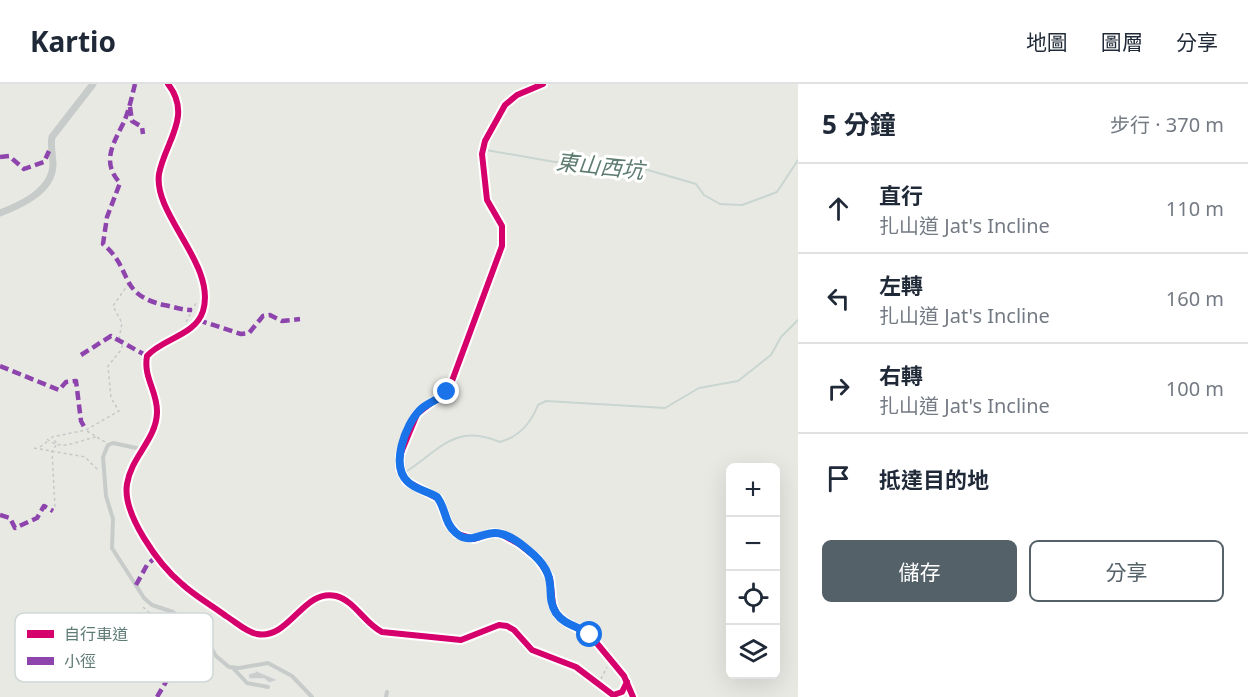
<!DOCTYPE html>
<html lang="zh-TW">
<head>
<meta charset="utf-8">
<style>
  body { margin:0; font-family:"Noto Sans","Noto Sans TC",sans-serif; background:#f6f6f7; color:#1f2937 }
  .controls { position:absolute; right:18px; bottom:18px; display:grid; overflow:hidden; border-radius:9px; box-shadow:0 6px 24px #0002 }
  .controls button { width:54px; height:54px; display:grid; place-items:center; padding:0; border:0; border-bottom:2px solid #e0e1e3; background:#fff; color:#1f2937; font:30px sans-serif }
  .stop { position:absolute; width:18px; height:18px; margin:-14px; border:4px solid #1a73e8; border-radius:50%; background:#fff }
  .stop.end { background:#1a73e8; border-color:#fff; box-shadow:0 2px 6px #0008 }
  .list { margin:0; padding:0; list-style:none }
  h2 { display:flex; justify-content:space-between; align-items:center; height:78px; margin:0; padding:0 24px; font-size:26px }
  h2 small { font-size:20px; font-weight:400; color:#747a83 }
  .list li { display:grid; grid-template-columns:39px 1fr auto; gap:18px; align-items:center; box-sizing:border-box; height:90px; padding:0 24px; border-top:2px solid #e0e1e3 }
  .list b { display:block; font-size:22px; white-space:nowrap }
  .list p { margin:0; font-size:20px; white-space:nowrap; color:#747a83 }
  .list em { font-size:20px; font-style:normal; color:#747a83 }
  .actions { display:flex; gap:12px; padding:18px 24px }
  .actions a { flex:1; padding:14px 0; border:2px solid #546168; border-radius:9px; text-align:center; font-size:21px; color:#546168 }
  .actions .main { background:#546168; color:#fff }
  .icon { flex:none; width:33px; height:33px; fill:none; stroke:currentColor; stroke-width:2; stroke-linecap:round; stroke-linejoin:round }
  .map { position:relative; flex:none; width:798px; height:613px; overflow:hidden }
  header { display:flex; align-items:center; gap:36px; box-sizing:border-box; height:84px; padding:0 30px; background:#fff; border-bottom:2px solid #e0e1e3 }
  header strong { font-size:28px }
  nav { display:flex; gap:33px; margin-inline-start:auto; font-size:21px }
  main { display:flex }
  aside { flex:1; background:#fff }
  .map>svg:first-child { display:block }
</style>
</head>
<body>
<header>
<strong>Kartio</strong>
<nav><a>地圖</a><a>圖層</a><a>分享</a></nav>
</header>
<main>
<div class="map">
<svg width="798" height="613" viewBox="0 0 798 613">
  <rect width="100%" height="100%" fill="#f7f7f7"/>
  <!-- green -->
  <path fill="#e9e9e4" fill-rule="evenodd" d="M0,0H798V613H0ZM730,384H776V590H730Z"/>
  <g fill="none" stroke-linecap="round" stroke-linejoin="round">
    <!-- stream -->
    <g stroke="#c9d5d1" stroke-width="2">
      <path d="M486,66L555,78H580L618,83L631,81L696,100L704,111L720,120L742,121L777,108L798,76"/>
      <path d="M404,389C439,367 455,338 500,358C518,353 531,339 538,321L546,317L665,324L699,304L738,297L771,271L781,253L798,236"/>
    </g>
  </g>
  <!-- building -->
  <path fill="#cbcecd" stroke="#e6e6e6" stroke-width="1.5" d="M255,586L276,595V597L269,599L264,595H249L248,590L255,588Z"/>
  <g fill="none" stroke-linecap="round" stroke-linejoin="round">
    <!-- path -->
    <g stroke="#c6c8c7" stroke-width="1.5" stroke-dasharray="3 3" stroke-linecap="butt">
      <path d="M186,238L196,219"/>
      <path d="M119,255L122,239L113,222L129,199"/>
      <path d="M87,347L105,358"/>
      <path d="M47,355C62,368 79,356 96,353"/>
      <path d="M40,363L48,357"/>
      <path d="M34,364L85,373L98,386"/>
      <path d="M52,428L55,423L52,367L57,360L52,353L86,346L119,327L111,314L108,282L121,266L124,257"/>
      <path d="M143,523L159,538L170,593"/>
      <path d="M601,595L607,583"/>
    </g>
    <!-- service -->
    <g stroke="#c7cbca" stroke-width="4">
      <path d="M141,365L113,359L108,361L103,373L106,412L113,435L112,464L144,514L152,521L173,528L180,534L205,554L216,572L229,583L239,584L268,579L292,592L312,613"/>
      <path d="M233,584L247,599L268,603"/>
      <path d="M386,613L387,608"/>
    </g>
    <!-- minor -->
    <g stroke="#c7cbca" stroke-width="7">
      <path d="M168,0C193,32 165,58 159,90C153,131 217,181 203,227C195,252 163,254 147,272C143,294 158,308 157,329C156,356 131,373 127,400C122,430 159,481 182,500C195,512 211,521 226,532C236,538 246,548 257,550C290,556 303,504 336,512C355,517 365,540 382,548L461,556L499,541L507,542L514,546L532,566L576,583L613,611L622,608L627,598"/>
      <path d="M543,0L517,11L505,21L485,57L482,70L487,116L502,142V162L449,305L417,330L400,371V385L406,397L439,415L448,439L457,450L474,455L492,449L501,450L519,460L538,475L550,494L553,521L557,530L567,539L590,551L624,592L633,613"/>
      <path d="M0,129C21,121 52,107 53,81C53,71 50,62 52,53L93,0"/>
    </g>
    <!-- quiet -->
    <g stroke="#8e44ad" stroke-width="4.5" stroke-dasharray="9 4.5" stroke-linecap="butt">
      <path d="M135,0C132,12 129,26 124,38C113,60 101,78 120,99L107,133L103,160C134,186 117,210 164,221C175,223 181,226 192,226"/>
      <path d="M130,23L132,37L142,43L143,50"/>
      <path d="M0,73L9,72L24,85L44,78L49,67"/>
      <path d="M198,236L241,250L249,249L263,232L270,231L282,237L300,235"/>
      <path d="M81,271L111,252L147,272"/>
      <path d="M0,282L59,306L66,298L76,297L81,337L86,346"/>
      <path d="M0,431L10,434L15,444L37,434L44,422L53,427"/>
      <path d="M136,501L147,481L158,471"/>
      <path d="M157,613L170,591"/>
    </g>
    <!-- cycleway casing -->
    <g stroke="#fff" stroke-width="10">
      <g id="cycleway">
        <path d="M168,0C193,32 165,58 159,90C153,131 217,181 203,227C195,252 163,254 147,272C143,294 158,308 157,329C156,356 131,373 127,400C122,430 159,481 182,500C195,512 211,521 226,532C236,538 246,548 257,550C290,556 303,504 336,512C355,517 365,540 382,548L461,556L499,541L507,542L514,546L532,566L576,583L613,611L622,608L627,598"/>
        <path d="M543,0L517,11L505,21L485,57L482,70L487,116L502,142V162L449,305L417,330L400,371V385L406,397L439,415L448,439L457,450L474,455L492,449L501,450L519,460L538,475L550,494L553,521L557,530L567,539L590,551L624,592L633,613"/>
      </g>
    </g>
    <!-- cycleway -->
    <use href="#cycleway" stroke="#d6006c" stroke-width="6"/>
  </g>
  <g fill="none" stroke-linecap="round" stroke-linejoin="round">
    <!-- route -->
    <path stroke="#1a73e8" stroke-width="8" d="M447,308C439,316 428,318 420,326C405,341 390,382 408,398C416,406 428,407 437,413C446,424 444,439 456,449C470,461 480,449 495,449C509,449 524,462 534,471C560,495 544,510 556,529C565,542 580,542 590,551"/>
  </g>
  <g text-anchor="middle" stroke-width="6" stroke-linejoin="round" paint-order="stroke">
    <!-- water labels -->
    <g font-size="22" font-style="italic" fill="#5e7c70" stroke="#fff">
      <text transform="translate(600 82) rotate(6)" y="8">東山西坑</text>
    </g>
  </g>
  <!-- legend -->
  <rect x="15" y="529" width="198" height="69" rx="9" fill="#fff" stroke="#cfd7d6" stroke-width="1.5"/>
  <rect x="27" y="546" width="27" height="8" fill="#d6006c"/>
  <rect x="27" y="573" width="27" height="8" fill="#8e44ad"/>
  <g font-size="16" fill="#5e7b76">
    <text x="64" y="556">自行車道</text>
    <text x="64" y="583">小徑</text>
  </g>
</svg>
<div class="controls">
<button>+</button>
<button>−</button>
<button><svg class="icon" aria-label="locate" viewBox="0 0 24 24"><circle cx="12" cy="12" r="6"/><path d="M12 2v4M12 18v4M2 12h4M18 12h4"/></svg></button>
<button><svg class="icon" aria-label="layers" viewBox="0 0 24 24"><path d="M12 4l9 5-9 5-9-5zM3 14l9 5 9-5"/></svg></button>
</div>
<div class="stop" style="left:590px;top:551px"></div>
<div class="stop end" style="left:447px;top:308px"></div>
</div>
<aside>
<h2>5 分鐘<small>步行 · 370 m</small></h2>
<ul class="list">
<li><svg class="icon" aria-label="ahead" viewBox="0 0 24 24"><path d="M12 20V5M6 11l6-6 6 6"/></svg><div><b>直行</b><p>扎山道 Jat's Incline</p></div><em>110 m</em></li>
<li><svg class="icon" aria-label="left" viewBox="0 0 24 24"><path d="M17 20v-9H6M10 6l-5 5 5 5"/></svg><div><b>左轉</b><p>扎山道 Jat's Incline</p></div><em>160 m</em></li>
<li><svg class="icon" aria-label="right" viewBox="0 0 24 24"><path d="M7 20v-9h11M14 6l5 5-5 5"/></svg><div><b>右轉</b><p>扎山道 Jat's Incline</p></div><em>100 m</em></li>
<li><svg class="icon" aria-label="arrive" viewBox="0 0 24 24"><path d="M6 21V4h12l-3 4 3 4H6"/></svg><div><b>抵達目的地</b></div></li>
</ul>
<div class="actions"><a class="main">儲存</a><a>分享</a></div>
</aside>
</main>
</body>
</html>
